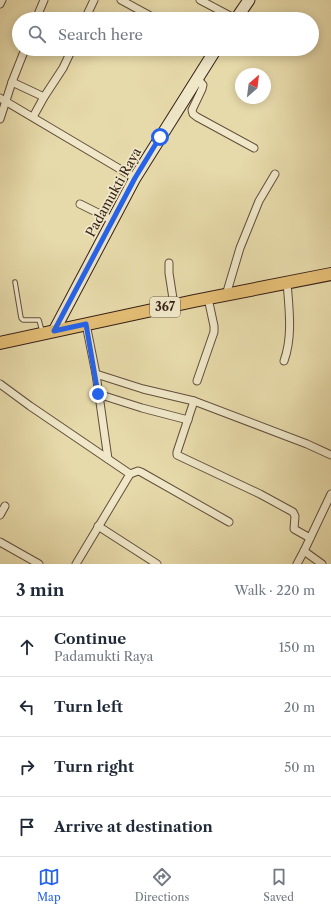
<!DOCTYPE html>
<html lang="en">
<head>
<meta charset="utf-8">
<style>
  body { margin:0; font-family:"Libre Caslon Text",serif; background:#f2f2f3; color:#1f2937 }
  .compass { position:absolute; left:235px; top:68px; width:36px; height:36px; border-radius:50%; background:#fff; box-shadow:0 2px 10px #0003; rotate:28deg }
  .stop { position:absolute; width:12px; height:12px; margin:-9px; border:3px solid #2563eb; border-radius:50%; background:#fff }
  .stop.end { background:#2563eb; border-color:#fff; box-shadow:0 1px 4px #0008 }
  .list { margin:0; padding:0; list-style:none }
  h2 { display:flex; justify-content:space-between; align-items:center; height:52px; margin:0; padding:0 16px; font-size:17px }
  h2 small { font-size:13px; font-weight:400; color:#747a83 }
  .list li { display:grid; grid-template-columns:26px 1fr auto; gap:12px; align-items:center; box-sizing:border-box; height:60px; padding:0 16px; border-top:1px solid #e0e1e3 }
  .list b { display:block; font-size:15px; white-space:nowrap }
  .list p { margin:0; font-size:13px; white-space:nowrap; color:#747a83 }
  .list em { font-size:13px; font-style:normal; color:#747a83 }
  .icon { flex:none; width:22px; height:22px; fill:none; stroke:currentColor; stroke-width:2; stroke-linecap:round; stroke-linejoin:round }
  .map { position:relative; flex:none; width:331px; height:564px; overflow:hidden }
  .search { position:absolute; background:#fff; box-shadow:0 2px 10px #0003; left:12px; right:12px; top:12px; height:44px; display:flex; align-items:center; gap:10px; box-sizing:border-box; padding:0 14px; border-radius:22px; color:#747a83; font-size:15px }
  .sheet { height:292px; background:#fff }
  nav { display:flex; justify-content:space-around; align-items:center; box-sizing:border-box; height:56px; border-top:1px solid #e0e1e3; background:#fff; font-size:11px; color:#747a83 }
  nav a { display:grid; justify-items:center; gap:2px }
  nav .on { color:#2563eb }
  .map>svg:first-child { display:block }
</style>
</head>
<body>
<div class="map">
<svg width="331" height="564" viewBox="0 0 331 564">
  <rect width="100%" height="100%" fill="#e7daaa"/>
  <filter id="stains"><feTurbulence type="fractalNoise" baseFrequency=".005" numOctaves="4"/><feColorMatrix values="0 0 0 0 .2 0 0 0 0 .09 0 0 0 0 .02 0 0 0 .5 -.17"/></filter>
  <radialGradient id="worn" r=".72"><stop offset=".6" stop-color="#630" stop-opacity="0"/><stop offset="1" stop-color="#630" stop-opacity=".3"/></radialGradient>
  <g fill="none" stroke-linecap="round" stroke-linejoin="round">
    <!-- lane casing -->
    <g stroke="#624e3c" stroke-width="5.5">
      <path id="lane" d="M15,282L21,318L23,320H39L42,331"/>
    </g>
    <!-- street casing -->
    <g stroke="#624e3c" stroke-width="9">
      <g id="street">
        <path d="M121,0L156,19"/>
        <path d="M200,0L236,19"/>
        <path d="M0,4L2,0"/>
        <path d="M36,19L44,0"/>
        <path d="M85,19L94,0"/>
        <path d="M197,78L203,85L202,89L192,110L193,114L197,117L254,148"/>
        <path d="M12,82L44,97L63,68L72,49"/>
        <path d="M0,98L135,178"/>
        <path d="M33,117L44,97"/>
        <path d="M0,119L12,82L25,49"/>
        <path d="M80,204L112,220"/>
        <path d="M169,263V273L174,305"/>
        <path d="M226,295L240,248L259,201L275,174"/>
        <path d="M86,324L96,374L108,459"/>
        <path d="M284,361C293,336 289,309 287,282"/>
        <path d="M96,374L143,389L194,401L307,444L331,455"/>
        <path d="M197,381L214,332V326L208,298"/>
        <path d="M0,384L30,406L130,474L76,564"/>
        <path d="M98,394L142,408L188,420"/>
        <path d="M194,401L177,452V455L260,494L293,512L295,516L294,529L310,538"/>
        <path d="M130,474L138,471L141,472L229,522"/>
        <path d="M0,515L5,506"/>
        <path d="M98,526L157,564"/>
        <path d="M0,542L39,564"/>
        <path d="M304,551L322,564"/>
        <path d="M297,564L304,551L331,494"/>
      </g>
    </g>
    <!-- secondary casing -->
    <g stroke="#352017" stroke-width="13">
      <g id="secondary">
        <path d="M236,19L249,0"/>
        <path d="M54,331L135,178L216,49"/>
      </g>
    </g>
    <!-- primary casing -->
    <g stroke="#352017" stroke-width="14">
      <path id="primary" d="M0,343L194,301L331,274"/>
    </g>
    <!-- lane -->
    <use href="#lane" stroke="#efe7c8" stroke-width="3.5"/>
    <!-- street -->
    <use href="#street" stroke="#efe7c8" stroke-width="7"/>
    <!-- secondary -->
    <use href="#secondary" stroke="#efe7c8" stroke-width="11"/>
    <!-- primary -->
    <use href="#primary" stroke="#e4bd75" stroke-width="12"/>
  </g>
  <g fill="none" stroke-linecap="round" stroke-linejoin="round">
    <!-- route -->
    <path stroke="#2563eb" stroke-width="5" d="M98,394L86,324L54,331L135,178L160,137"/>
  </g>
  <g text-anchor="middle" stroke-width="3.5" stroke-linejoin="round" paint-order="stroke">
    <!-- shield labels -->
    <rect fill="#efe7c8" stroke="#6d5c4c" stroke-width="1" x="150" y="297" width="30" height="20" rx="3"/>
    <g font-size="12" font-weight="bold" fill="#352017">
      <text x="165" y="311">367</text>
    </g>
    <!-- street labels -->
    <g font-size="13" fill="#352017" stroke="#efe7c8">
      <text transform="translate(113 192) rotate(-61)" y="5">Padamukti Raya</text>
    </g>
  </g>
  <rect width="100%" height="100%" filter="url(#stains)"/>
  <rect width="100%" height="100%" fill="url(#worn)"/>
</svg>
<svg class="compass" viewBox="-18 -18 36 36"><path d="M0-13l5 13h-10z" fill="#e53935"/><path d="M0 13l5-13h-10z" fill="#747a83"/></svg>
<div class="stop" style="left:160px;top:137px"></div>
<div class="stop end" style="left:98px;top:394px"></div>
<div class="search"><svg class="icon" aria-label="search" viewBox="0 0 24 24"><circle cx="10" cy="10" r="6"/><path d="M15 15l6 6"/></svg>Search here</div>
</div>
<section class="sheet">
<h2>3 min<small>Walk · 220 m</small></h2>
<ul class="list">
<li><svg class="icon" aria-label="ahead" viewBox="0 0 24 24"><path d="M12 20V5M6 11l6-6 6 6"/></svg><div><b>Continue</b><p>Padamukti Raya</p></div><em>150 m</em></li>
<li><svg class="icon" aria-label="left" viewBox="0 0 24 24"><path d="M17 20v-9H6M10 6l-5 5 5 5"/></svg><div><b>Turn left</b></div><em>20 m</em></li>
<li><svg class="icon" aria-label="right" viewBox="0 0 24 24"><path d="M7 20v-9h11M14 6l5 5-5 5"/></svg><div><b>Turn right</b></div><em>50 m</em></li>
<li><svg class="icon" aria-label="arrive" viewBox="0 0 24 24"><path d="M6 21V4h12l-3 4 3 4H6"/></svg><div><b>Arrive at destination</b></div></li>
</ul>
</section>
<nav>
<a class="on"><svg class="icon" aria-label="map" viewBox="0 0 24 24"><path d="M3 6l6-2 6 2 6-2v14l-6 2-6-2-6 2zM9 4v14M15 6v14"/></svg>Map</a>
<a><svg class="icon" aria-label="directions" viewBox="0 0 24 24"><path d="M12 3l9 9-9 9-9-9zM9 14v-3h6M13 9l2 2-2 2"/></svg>Directions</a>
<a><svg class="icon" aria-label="saved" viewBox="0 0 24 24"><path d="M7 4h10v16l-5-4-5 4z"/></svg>Saved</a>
</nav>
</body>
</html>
